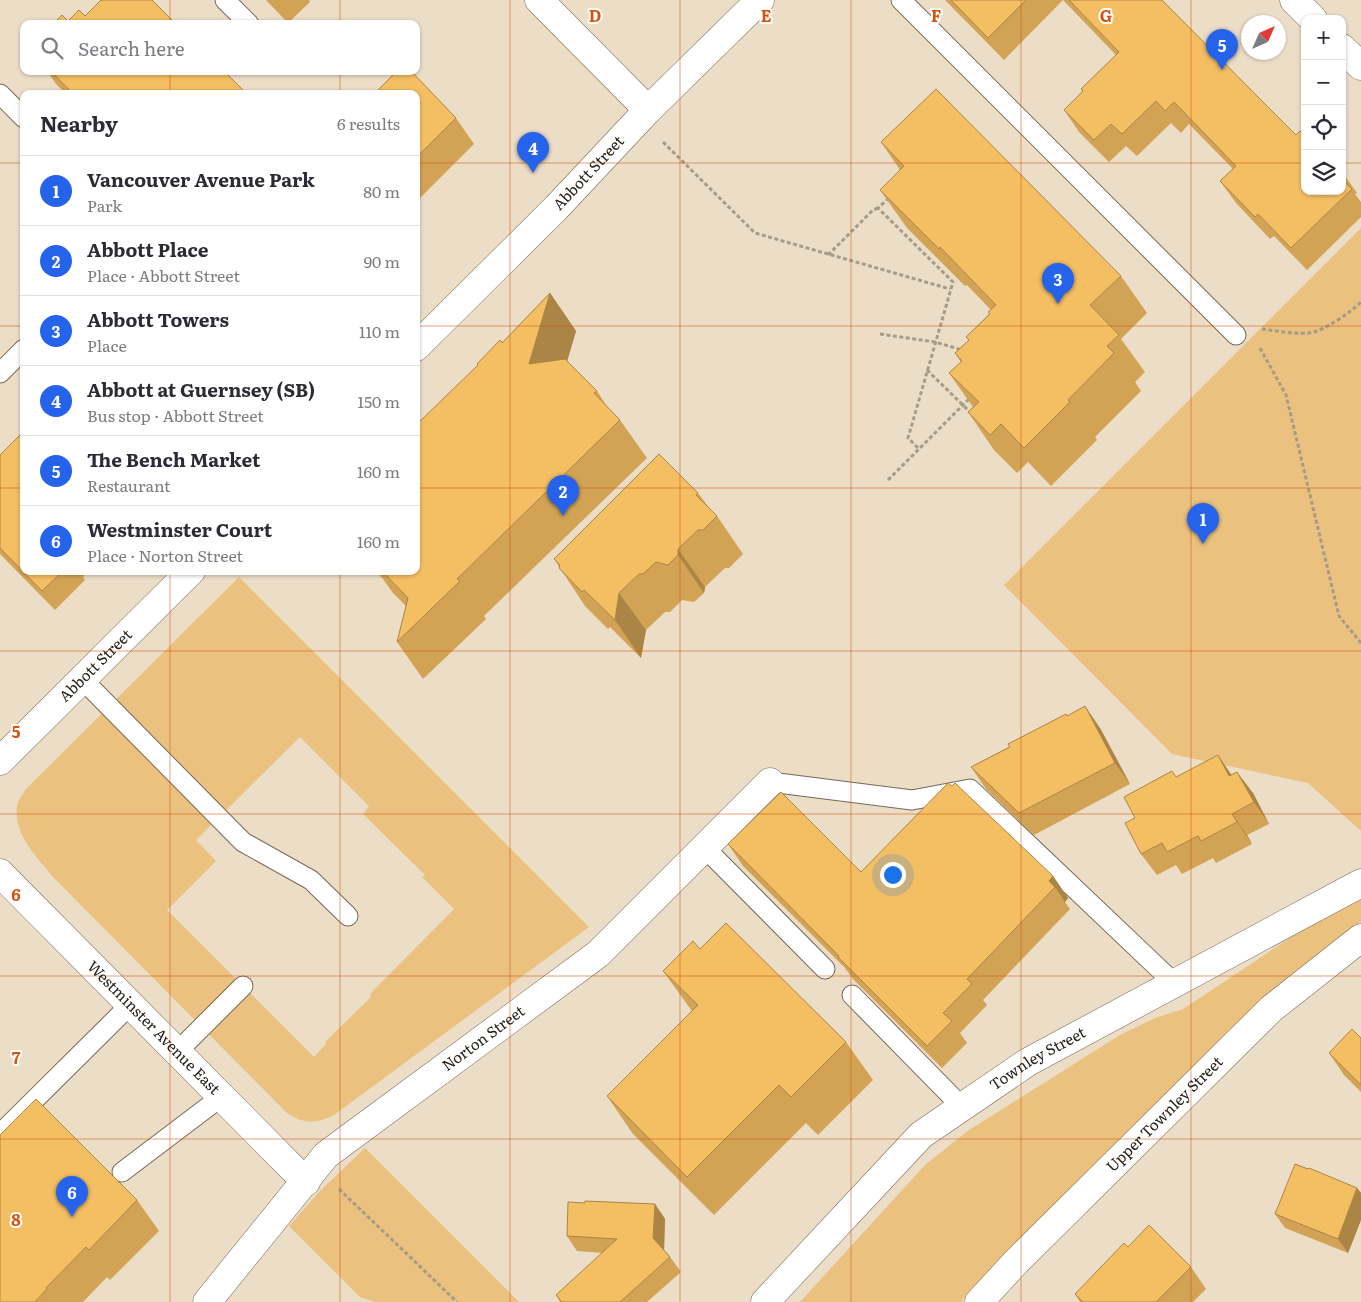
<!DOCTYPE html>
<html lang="en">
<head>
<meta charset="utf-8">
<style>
  body { margin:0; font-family:Literata,serif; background:#f7f7f7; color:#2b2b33 }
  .controls { position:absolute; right:15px; top:15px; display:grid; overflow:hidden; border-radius:10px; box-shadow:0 1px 4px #0004 }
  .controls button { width:45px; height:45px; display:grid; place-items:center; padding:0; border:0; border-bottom:1px solid #e1e1e2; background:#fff; color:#2b2b33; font:25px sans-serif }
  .compass { position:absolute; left:1241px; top:15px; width:45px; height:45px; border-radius:50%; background:#fff; box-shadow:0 1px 4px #0004; rotate:45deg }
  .you { position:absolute; left:892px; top:874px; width:18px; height:18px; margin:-12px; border:4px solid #fff; border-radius:50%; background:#1a73e8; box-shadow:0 0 0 8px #1a73e833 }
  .badge { display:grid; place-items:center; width:32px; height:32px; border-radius:50%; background:#2563eb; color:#fff; font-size:16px; font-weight:700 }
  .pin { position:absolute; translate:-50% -41px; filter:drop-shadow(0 1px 2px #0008) }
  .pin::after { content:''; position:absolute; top:26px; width:18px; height:15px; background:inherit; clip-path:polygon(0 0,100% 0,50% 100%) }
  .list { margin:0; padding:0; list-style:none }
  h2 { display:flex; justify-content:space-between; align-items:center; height:65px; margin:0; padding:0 20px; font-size:21px }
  h2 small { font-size:16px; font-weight:400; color:#7c7c81 }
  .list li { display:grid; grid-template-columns:32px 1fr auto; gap:15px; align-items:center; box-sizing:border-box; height:70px; padding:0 20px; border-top:1px solid #e1e1e2 }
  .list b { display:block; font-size:19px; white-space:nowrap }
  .list p { margin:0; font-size:16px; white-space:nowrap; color:#7c7c81 }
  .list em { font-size:16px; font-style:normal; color:#7c7c81 }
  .icon { flex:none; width:28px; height:28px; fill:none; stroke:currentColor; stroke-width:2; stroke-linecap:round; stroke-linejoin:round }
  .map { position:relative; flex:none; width:1361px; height:1302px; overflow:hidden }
  .search { position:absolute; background:#fff; box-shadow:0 1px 4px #0004; left:20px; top:20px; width:400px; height:55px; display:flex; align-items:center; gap:12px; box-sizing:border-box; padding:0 18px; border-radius:10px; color:#7c7c81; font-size:19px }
  .panel { position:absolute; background:#fff; box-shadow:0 1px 4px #0004; left:20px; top:90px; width:400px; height:485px; border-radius:10px }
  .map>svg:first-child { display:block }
</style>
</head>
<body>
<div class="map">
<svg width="1361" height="1302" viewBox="0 0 1361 1302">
  <rect width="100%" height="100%" fill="#ecddc7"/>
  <!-- green -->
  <g fill="#eac17e" fill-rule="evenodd">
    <path d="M1361,228V831L1308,783L1172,754L1004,585Z"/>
    <path d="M239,577L589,927L334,1115C317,1124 302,1124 287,1113L53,877C37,857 13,834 17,806C18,800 23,794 26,789ZM300,737L369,806L363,814L425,875L422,877L454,909L370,994L371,997L325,1042L326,1044L314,1057L167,910L216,861L196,840Z"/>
    <path d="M1361,891V922L1333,942L1229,1031L986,1274L961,1302H800L925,1165L969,1130L1120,1035L1155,1018L1183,1009Z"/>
    <path d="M365,1148L519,1302H375L360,1297L289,1226L320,1191Z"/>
  </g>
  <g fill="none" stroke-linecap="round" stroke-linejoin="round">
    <!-- service casing -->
    <g stroke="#766955" stroke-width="21">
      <g id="service">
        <path d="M225,0L249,24"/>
        <path d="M901,0L1236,335"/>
        <path d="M0,94L24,118"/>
        <path d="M0,373L24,349"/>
        <path d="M82,679L243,842L311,880L348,916"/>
        <path d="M770,782L912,800L970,789L1174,983"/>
        <path d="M704,847L825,969"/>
        <path d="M852,995L962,1107"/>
        <path d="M177,1052L243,986"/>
        <path d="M0,1134L130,1005"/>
        <path d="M122,1172L221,1097"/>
      </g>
    </g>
    <!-- minor casing -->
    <g stroke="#766955" stroke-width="29">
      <g id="minor">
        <path d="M539,0L648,110"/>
        <path id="s1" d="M416,347L556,208L648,110L760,0"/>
        <path id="s2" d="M0,761L191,571"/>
        <path id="s3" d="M0,873L306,1182"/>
        <path id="s4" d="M207,1302L326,1155L598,954L770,782"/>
        <path id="s5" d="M765,1302L921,1135L1028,1062L1361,883"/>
        <path id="s6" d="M979,1302L1015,1263L1271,1009L1361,938"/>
      </g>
    </g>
    <!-- tertiary casing -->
    <g stroke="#766955" stroke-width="29">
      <g id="tertiary">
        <path d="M1294,0L1313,19"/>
        <path d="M1342,48L1361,66"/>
      </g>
    </g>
    <!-- path -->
    <g stroke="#a69b89" stroke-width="3" stroke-dasharray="4 2.5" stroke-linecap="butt">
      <path d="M663,142L755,233L950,289"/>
      <path d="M889,198L878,208L953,282L908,438L919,449"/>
      <path d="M828,255L873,210L878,208"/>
      <path d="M1262,329C1277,331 1293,334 1308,333C1323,332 1351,312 1361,302"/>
      <path d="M880,334L935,342L962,350"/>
      <path d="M1260,348L1286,395L1339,616L1361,643"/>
      <path d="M927,370L971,413"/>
      <path d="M888,480L971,397"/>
      <path d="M339,1189L457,1302"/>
    </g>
    <!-- service -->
    <use href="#service" stroke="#fff" stroke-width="19"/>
    <!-- minor -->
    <use href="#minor" stroke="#fff" stroke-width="28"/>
    <!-- tertiary -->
    <use href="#tertiary" stroke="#fff" stroke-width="28"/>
  </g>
  <!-- wall -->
  <g fill="#d2a355">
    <path d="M266,0H309L310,2L288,23Z"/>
    <path d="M945,0H1162L1342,191V172L1357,193L1355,194L1361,202V217L1307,270L1274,236L1270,239L1236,203L1220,181L1233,169L1189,124L1181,133L1171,123L1137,156L1126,146L1109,162L1079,132L1064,110L1082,92L1081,89L1116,55L1063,0L1004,60Z"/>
    <path d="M47,71H224L243,90L245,94H66L56,84Z"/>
    <path d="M416,94L456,118L474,144L416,202Z"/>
    <path d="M881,142L1121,276L1147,313L1121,339L1145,372L1135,382L1141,391L1095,437L1097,440L1051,486L1028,462L1017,473L994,450L968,412L973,407L949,373L961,362L955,353L969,340L966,337L989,314L991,310L967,285L965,286L907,228L880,190L900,170Z"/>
    <path d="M550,293L576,331L567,362L597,391L608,408L620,420L647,458L484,616L486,619L423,679L397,642L406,606L393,593L383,579L375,571H416L502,343Z"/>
    <path d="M0,455L24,571H88L83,577L85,580L55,610L0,554Z"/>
    <path d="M698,493L710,509L717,516L743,554L729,568H725L705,587L704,593L694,602L682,600L670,612H665L646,630L641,658L610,627L608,629L585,606L554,559Z"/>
    <path d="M1067,716L1100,728L1130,784L1034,835L986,789L971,767Z"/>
    <path d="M1231,775L1253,793L1269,824L1247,835L1252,844L1216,863L1213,858L1182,874L1176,865L1157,875L1141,854L1135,818L1176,777Z"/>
    <path d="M728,844L861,872L1053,876L1068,898L1065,902L1070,909L983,1000L987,1005L960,1033L967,1043L942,1068L853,979L845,968L743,866Z"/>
    <path d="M700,949L846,1042L873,1080L818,1135L806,1123L714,1215L633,1134L607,1096L692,1011L663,971Z"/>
    <path d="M1361,1038V1092L1344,1075L1329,1053Z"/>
    <path d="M1357,1188L1361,1193V1220L1348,1253L1285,1228L1275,1214Z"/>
    <path d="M137,1200L159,1231L110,1280L107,1277L83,1302H0Z"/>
    <path d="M655,1204L665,1219L664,1250L670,1257L681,1272L647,1302H560L556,1295L603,1253L577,1251L567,1236Z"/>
    <path d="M1191,1267L1206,1289L1193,1302H1080L1075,1294Z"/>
  </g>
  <!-- shaded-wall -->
  <g fill="#ab8545">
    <path d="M550,293L576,331L555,401L529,364Z"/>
    <path d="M678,549L705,587L704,593L678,555Z"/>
    <path d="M619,593L646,630L641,658L615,620Z"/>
    <path d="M1085,706L1100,728L1130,784L1115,763Z"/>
    <path d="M1218,755L1233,777L1229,776Z"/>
    <path d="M1237,772L1253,793L1269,824L1254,802Z"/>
    <path d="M1232,814L1247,835L1252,844L1237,822Z"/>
    <path d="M1053,876L1068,898L1065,902L1055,887L1049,881Z"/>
    <path d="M1357,1188L1361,1193V1220L1348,1253L1338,1239Z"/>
    <path d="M655,1204L665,1219L664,1252L653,1238Z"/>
  </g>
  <!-- building -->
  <g fill="#f4be63" stroke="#ab8545">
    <path d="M101,0H152L176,24H53L62,15L68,21L79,10L85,16Z"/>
    <path d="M951,0H1026L988,38Z"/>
    <path d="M1069,0H1162L1264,103L1296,135L1300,131L1305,136V191H1342V179L1352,189L1291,248L1258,214L1255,217L1220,181L1236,166L1174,102L1165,111L1156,101L1122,134L1111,124L1094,140L1064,110L1083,91L1081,89L1119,52Z"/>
    <path d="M51,71H224L243,90L239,94H73Z"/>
    <path d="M397,71H411L456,118L416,158V94H374Z"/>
    <path d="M936,89L1121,276L1090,305L1119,335L1107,346L1114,353L1068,400L1070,402L1024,448L1001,424L990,435L968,412L979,402L949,373L962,361L955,353L969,340L966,337L990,314L988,312L996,305L940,247L939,249L880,190L904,166L881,142Z"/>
    <path d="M550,293L529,364L565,359L597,391L594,393L620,420L457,579L460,581L397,642L408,598L382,571H416V425L478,365L477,364L500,340L502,343Z"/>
    <path d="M24,431V571H63L42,591L0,548V455Z"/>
    <path d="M659,454L698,493L696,495L717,516L703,530H698L678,549V555L668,565L656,562L643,574H639L619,593L615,620L584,590L582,592L559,568L560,565L554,559Z"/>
    <path d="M1085,706L1115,763L1019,813L971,767L1010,747L1008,744L1066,714L1067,716Z"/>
    <path d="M1218,755L1229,776L1237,772L1254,802L1232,814L1237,822L1201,841L1198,836L1167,852L1162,843L1141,854L1125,823L1135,818L1124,797L1172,771L1176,777Z"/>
    <path d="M948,783L952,786L955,783L1053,876L1049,881L1055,887L967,979L972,984L943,1013L952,1021L927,1046L838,957L839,956L728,844L781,792L861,872Z"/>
    <path d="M726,923L846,1042L791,1097L779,1085L687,1177L607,1096L698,1005L663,971L693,941L700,949Z"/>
    <path d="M1352,1029L1361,1038V1085L1329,1053Z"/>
    <path d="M36,1099L137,1200L89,1250L86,1247L46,1288L47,1289L35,1302H0V1135Z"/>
    <path d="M1295,1164L1308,1169L1309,1168L1357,1188L1338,1239L1275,1214Z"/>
    <path d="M585,1201L655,1204L653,1238L670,1257L620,1302H562L556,1295L617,1239L567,1236L568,1202L585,1203Z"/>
    <path d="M1149,1225L1191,1267L1156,1302H1083L1075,1294L1124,1243L1128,1247Z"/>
  </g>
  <!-- grid -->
  <path fill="none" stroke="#d5530d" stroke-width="1" stroke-opacity="0.55" d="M170,0V24M340,0V24M510,0V1302M680,0V1302M851,0V1302M1021,0V1302M1191,0V1302M170,71V94M340,71V94M0,163H24M416,163H1305M1342,163H1361M0,326H24M416,326H1361M0,488H24M416,488H1361M170,571V1302M340,571V1302M0,651H1361M0,814H1361M0,976H1361M0,1139H1361"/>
  <g text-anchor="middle" stroke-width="4" stroke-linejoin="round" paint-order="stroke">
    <!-- street labels -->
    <g font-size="15" fill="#262119" stroke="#fff">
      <text dy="5" stroke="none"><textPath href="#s1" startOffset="245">Abbott Street</textPath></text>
      <text dy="5" stroke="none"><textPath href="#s2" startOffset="135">Abbott Street</textPath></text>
      <text dy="5" stroke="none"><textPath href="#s3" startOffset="218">Westminster Avenue East</textPath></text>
      <text dy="5" stroke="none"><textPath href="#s4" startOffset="385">Norton Street</textPath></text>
      <text dy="5" stroke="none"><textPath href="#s5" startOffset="368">Townley Street</textPath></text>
      <text dy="5" stroke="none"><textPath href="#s6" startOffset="264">Upper Townley Street</textPath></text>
    </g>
  </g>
  <g font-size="16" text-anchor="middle" font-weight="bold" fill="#d5530d" stroke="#fff" stroke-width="4" stroke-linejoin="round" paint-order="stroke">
    <text x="595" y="22">D</text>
    <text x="766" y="22">E</text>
    <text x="936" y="22">F</text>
    <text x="1106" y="22">G</text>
    <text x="16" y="738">5</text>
    <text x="16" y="901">6</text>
    <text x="16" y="1064">7</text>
    <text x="16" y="1226">8</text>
  </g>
</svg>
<div class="controls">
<button>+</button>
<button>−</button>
<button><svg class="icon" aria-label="locate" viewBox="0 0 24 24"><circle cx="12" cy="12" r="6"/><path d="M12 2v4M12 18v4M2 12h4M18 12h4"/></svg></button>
<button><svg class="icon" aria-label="layers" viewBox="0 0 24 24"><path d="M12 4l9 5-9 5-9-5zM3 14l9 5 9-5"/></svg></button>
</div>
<svg class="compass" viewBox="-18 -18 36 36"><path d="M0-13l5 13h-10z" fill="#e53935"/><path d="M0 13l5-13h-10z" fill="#7c7c81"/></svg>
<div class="you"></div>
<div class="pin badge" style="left:1203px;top:544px">1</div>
<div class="pin badge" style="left:563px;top:516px">2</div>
<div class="pin badge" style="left:1058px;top:304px">3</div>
<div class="pin badge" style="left:533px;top:173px">4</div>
<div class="pin badge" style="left:1222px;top:70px">5</div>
<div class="pin badge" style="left:72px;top:1217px">6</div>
<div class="search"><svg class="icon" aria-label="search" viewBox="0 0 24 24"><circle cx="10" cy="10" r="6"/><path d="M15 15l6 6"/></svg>Search here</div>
<section class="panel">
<h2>Nearby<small>6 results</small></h2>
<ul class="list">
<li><span class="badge">1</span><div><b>Vancouver Avenue Park</b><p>Park</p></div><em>80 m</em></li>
<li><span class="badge">2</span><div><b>Abbott Place</b><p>Place · Abbott Street</p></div><em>90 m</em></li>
<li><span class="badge">3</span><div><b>Abbott Towers</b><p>Place</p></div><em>110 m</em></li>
<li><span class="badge">4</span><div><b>Abbott at Guernsey (SB)</b><p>Bus stop · Abbott Street</p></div><em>150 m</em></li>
<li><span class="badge">5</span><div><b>The Bench Market</b><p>Restaurant</p></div><em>160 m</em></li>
<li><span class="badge">6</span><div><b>Westminster Court</b><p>Place · Norton Street</p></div><em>160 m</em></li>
</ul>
</section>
</div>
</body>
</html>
